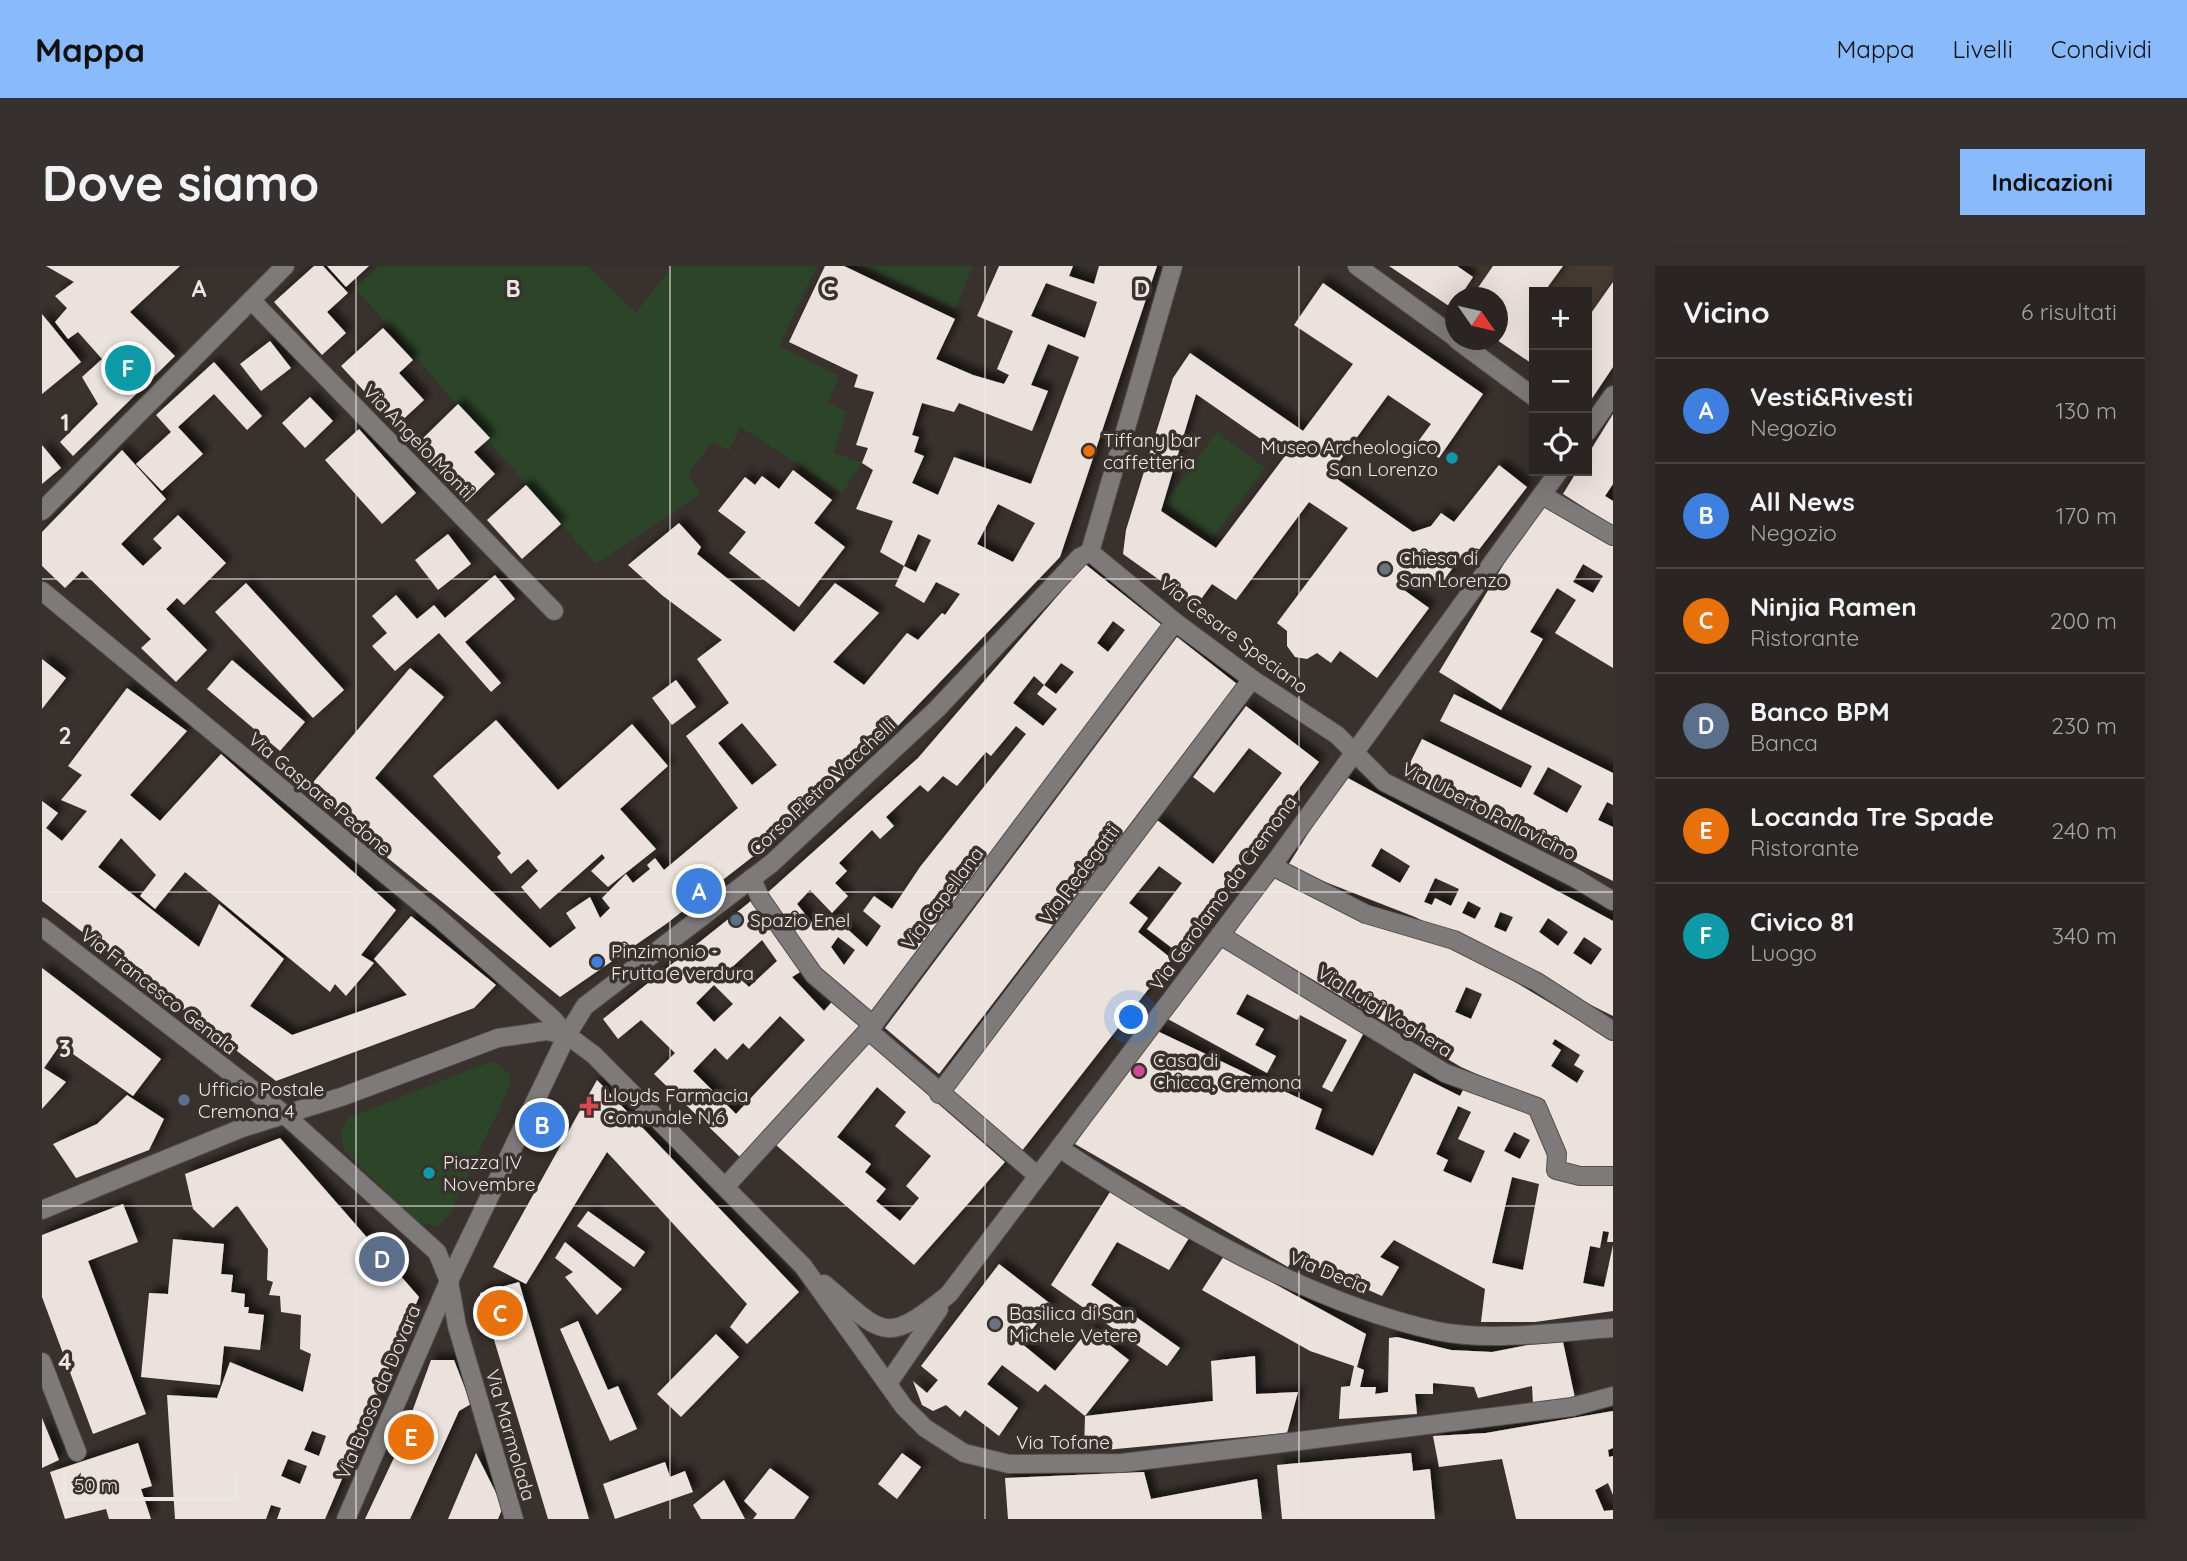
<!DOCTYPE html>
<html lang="it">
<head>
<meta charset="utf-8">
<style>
  body { margin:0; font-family:Quicksand,sans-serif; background:#36312f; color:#f1f3f6 }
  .controls { position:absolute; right:21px; top:21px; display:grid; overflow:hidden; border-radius:0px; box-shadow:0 7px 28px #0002 }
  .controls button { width:63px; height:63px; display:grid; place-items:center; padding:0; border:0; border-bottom:2px solid #464240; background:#2a2522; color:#f1f3f6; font:35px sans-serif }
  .compass { position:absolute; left:1403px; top:21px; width:63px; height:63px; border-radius:50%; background:#2a2522; box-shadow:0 7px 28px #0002; rotate:124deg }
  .scale { position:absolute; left:21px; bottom:18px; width:175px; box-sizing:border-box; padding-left:7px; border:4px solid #ece7e5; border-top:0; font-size:19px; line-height:24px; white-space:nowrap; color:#ece7e5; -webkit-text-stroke:5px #38312d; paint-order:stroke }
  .you { position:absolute; left:1090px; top:752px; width:24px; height:24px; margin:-18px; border:5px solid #fff; border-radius:50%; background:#1a73e8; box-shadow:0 0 0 10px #1a73e833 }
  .badge { display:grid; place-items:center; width:46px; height:46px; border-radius:50%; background:#89bafc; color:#fff; font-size:23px; font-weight:700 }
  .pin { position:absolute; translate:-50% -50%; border:4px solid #fff; box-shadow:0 2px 7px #0006 }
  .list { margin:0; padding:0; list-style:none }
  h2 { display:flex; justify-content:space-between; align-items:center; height:91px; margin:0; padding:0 28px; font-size:30px }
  h2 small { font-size:23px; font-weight:400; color:#a5a5a5 }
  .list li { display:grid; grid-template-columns:46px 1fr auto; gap:21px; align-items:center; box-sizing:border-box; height:105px; padding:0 28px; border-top:2px solid #464240 }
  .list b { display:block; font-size:26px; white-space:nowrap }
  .list p { margin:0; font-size:23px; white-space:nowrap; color:#a5a5a5 }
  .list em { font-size:23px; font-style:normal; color:#a5a5a5 }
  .icon { flex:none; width:38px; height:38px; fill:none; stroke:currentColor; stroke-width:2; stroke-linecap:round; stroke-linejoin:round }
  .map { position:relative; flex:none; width:1571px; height:1253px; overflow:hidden; border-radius:0px }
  header { display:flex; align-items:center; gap:42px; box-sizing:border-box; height:98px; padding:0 35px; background:#89bafc; color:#111 }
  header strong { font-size:33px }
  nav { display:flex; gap:38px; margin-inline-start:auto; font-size:24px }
  .intro { display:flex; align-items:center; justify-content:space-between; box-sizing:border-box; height:168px; padding:0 42px }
  h1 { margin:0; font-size:49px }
  .button { padding:18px 32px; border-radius:0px; background:#89bafc; color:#111; font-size:24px; font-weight:700 }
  main { display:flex; gap:42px; padding:0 42px }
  aside { flex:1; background:#2a2522; border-radius:0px; box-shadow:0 7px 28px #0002 }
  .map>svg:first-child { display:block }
</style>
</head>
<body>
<header>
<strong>Mappa</strong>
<nav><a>Mappa</a><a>Livelli</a><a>Condividi</a></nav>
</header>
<div class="intro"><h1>Dove siamo</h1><a class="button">Indicazioni</a></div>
<main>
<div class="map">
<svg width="1571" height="1253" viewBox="0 0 1571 1253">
  <defs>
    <filter id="shadow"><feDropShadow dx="6" dy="-6" stdDeviation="3.5" flood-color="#0009"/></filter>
  </defs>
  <rect width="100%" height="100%" fill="#38312d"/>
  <!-- built -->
  <path fill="#453a32" d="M1347,0H1571V101L1547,137L1545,135V26H1492V99L1455,74L1456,32H1414L1413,45Z"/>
  <!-- green -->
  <g fill="#2c4529">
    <path d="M337,0H546L594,47L630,0H775L737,80L797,110L786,137L804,146L792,187L820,197L800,227L698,161L686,185L671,175L646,208L658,228L554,298L313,22Z"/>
    <path d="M820,0H931L913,42Z"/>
    <path d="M1175,166L1223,202L1170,273L1123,237Z"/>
    <path d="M449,795C459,799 468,805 469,817L408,948L395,960L374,956L304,886C297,874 299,865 305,853Z"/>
  </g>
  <!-- building -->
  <g fill="#ebe2dd" fill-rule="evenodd" filter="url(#shadow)">
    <path d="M4,0H138L88,46L133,90L31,190L18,176L56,138L40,111L60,93L36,66L26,73L13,56L25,42L13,30L32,16Z"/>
    <path d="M272,0H281L306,27L285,46L304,67L280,89L232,36Z"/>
    <path d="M285,0H327L304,21Z"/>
    <path d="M783,0H802L913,53L894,93L931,109L962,118L967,109L955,103L971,65L935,50L957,0H1031L1027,10L1052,18L1057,0H1115L1018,291L850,466L731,575L624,658L518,731L337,585L268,520L368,402L402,431L333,512L508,682L534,662L524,647L548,631L558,652L568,642L560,632L584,608L591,617L608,603L605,599L613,592L622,604L696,542L644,470L687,437L655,393L680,374L621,330L586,299L637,257L659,281L655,288L752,366L793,317L837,347L791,396L822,419L865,367L876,374L900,347L903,349L918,328L894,316L882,337L853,320L862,300L838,286L851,255L814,243L831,204L820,197L826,182L814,179L832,126L812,121L816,109L747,76ZM1004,17L1055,36L1043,72L989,50ZM1006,78L1037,91L989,218L912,191L896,229L870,217L882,190L872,186L877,171L870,169L880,137L912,146L917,137L990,165L1006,125L989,119ZM956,238L993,257L971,296L935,278ZM876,268L889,274L874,306L862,300ZM700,457L735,499L710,519L676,477Z"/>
    <path d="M1347,0H1415L1431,11L1417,32H1413L1410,42Z"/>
    <path d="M1451,0H1521L1502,26H1492V99L1455,74L1456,32H1429Z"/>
    <path d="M1571,16V101L1547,137L1545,135V53Z"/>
    <path d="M1281,17L1441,128L1397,192L1375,177L1389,158L1346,129L1288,208L1371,266L1389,260L1399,247L1412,256L1457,199L1485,221L1426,298L1418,292L1399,318L1380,308L1367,318L1362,324L1387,342L1335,412L1298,385L1289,397L1275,387L1265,393L1253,391L1245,380V365L1235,357L1306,262L1267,236L1194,334L1170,318L1154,340L1081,288L1084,264L1131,112L1148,87L1261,165L1311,98L1252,59ZM1154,128L1243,190L1174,282L1119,245Z"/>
    <path d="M0,48L39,96L0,128Z"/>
    <path d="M341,62L371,94L357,107L382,134L354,160L299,100Z"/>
    <path d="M228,75L249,102L219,125L198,98Z"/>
    <path d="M172,96L220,150L205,164L172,128L136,161L161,188L120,225L94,198L129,166L114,149Z"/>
    <path d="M268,131L291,155L263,182L240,157Z"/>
    <path d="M416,138L448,172L432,186L453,208L424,236L372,181Z"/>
    <path d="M1571,148V218L1563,230L1571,235V260L1521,228L1535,205H1545V190Z"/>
    <path d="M317,163L374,227L340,258L283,194Z"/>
    <path d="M0,179L19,202L0,218Z"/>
    <path d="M80,184L124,233L79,278L101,300L120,282L111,273L136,249L184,297L142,339L135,332L124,343L165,384L134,416L99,382L109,373L40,305L23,322L0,300V266Z"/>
    <path d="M751,204L790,234L772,257L803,281L757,341L687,287L704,266L676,245L703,211L713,219L720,210L737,223Z"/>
    <path d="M484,219L519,258L480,293L445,254Z"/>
    <path d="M1499,236L1571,279V402L1513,367L1534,334L1515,322L1488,366L1501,373L1459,444L1397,406ZM1541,298L1561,310L1551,327L1531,316Z"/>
    <path d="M406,268L429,298L396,324L373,294Z"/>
    <path d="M1043,298L1121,360L827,748L790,717L723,629L876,492ZM1071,355L1083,364L1066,386L1055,377ZM1019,397L1032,406L1014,428L1002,419L995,428L1015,443L1001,460L971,437L992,410L1002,419ZM974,460L984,468L878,601L850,643L832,630L821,645L839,660L825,681L789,648L775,663L755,638L768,624L790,647L806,630L793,617L805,605L797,597L830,564L838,573L852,560L844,551L878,519L886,526L901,510L915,520L944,486L949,490ZM796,671L813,684L802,699L789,681Z"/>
    <path d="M453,309L473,333L423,376L459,417L449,426L397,367L353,405L330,380L345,367L330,350L354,329L375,353L392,339L403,352Z"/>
    <path d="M204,317L302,424L271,452L173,346Z"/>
    <path d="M1135,371L1195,418L897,808L843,762Z"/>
    <path d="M0,393L24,412L0,443Z"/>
    <path d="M190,394L263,456L238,485L165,423Z"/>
    <path d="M634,414L654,441L630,459L610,432Z"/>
    <path d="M85,422L145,465L88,529L118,555L179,488L354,644L319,689L332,697L304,730L293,718L288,726L143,606L113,643L98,630L114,609L79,572L56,601L157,681L177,638L242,693L208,740L250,769L365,729L332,693L369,650L454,719L432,742L234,815L0,635V535L16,547L4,562L20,575L45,545L19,534L40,509L26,500Z"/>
    <path d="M1412,428L1571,507V539L1565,536L1556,554L1571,561V615L1361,511L1380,473L1479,522L1490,500L1398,455ZM1506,501L1540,520L1525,547L1491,528Z"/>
    <path d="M1204,440L1277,496L1134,685L1105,663L1140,617L1117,600L1087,637L1106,652L1096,666L1130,693L979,886L901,825L1115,554L1171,598L1240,507L1207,482L1172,527L1151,511Z"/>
    <path d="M454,454L516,524L590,458L626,500L578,543L614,583L566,621L549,605L563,592L560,588L498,643L479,621L496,605L486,593L469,608L455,591L459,587L391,510Z"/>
    <path d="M1302,510L1571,655V750L1373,651L1245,601ZM1339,582L1368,600L1358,617L1329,600ZM1393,612L1417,623L1409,640L1393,632L1390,639L1382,636ZM1426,635L1439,642L1433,653L1420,647ZM1458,646L1471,651L1464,666L1452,661ZM1506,652L1526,666L1516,680L1497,666ZM1542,671L1560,683L1549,699L1531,687Z"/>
    <path d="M1233,607L1435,693L1571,775V903L1525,902L1495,835L1419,801L1192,667ZM1424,721L1440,728L1429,753L1413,746ZM1513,773L1538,789L1532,799L1542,805L1535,817L1509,800L1519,784L1510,778Z"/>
    <path d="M709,635L763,703L750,711L782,745L794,731L821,756L698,891L612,808L633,787L599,754L576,773L561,753ZM720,674L735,695L707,721L688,703ZM672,719L691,738L672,756L654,737ZM738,750L763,774L694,848L651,805L673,782L685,794L701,777L707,783Z"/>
    <path d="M1180,682L1326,759L1290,826L1280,821L1305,774L1258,749L1255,754L1205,728L1194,748L1222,763L1213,779L1234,790L1225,807L1124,752Z"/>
    <path d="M0,702L119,793L91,830L18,779L2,802L24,816L0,843Z"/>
    <path d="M1113,764L1280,843L1273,863L1331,890L1372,807L1418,830L1422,822L1490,847L1510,885L1511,910L1571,916V976H1565L1567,966L1561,965L1558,982L1548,980L1541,1017L1562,1021L1571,979V1045L1493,1056H1439L1443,1023L1352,974L1338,991L1357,1001L1340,1030L1252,991L1246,1001L1033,878ZM1416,840L1429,846L1416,873L1443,885L1429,917L1401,905L1406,894L1394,888ZM1472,866L1488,874L1478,893L1462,885ZM1470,911L1497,918L1481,1004L1450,997Z"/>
    <path d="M824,775L963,896L872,999L734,879ZM835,821L864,846L853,860L889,890L864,920L877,932L858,955L834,935L844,923L823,906L829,898L795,871Z"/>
    <path d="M555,814L757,1026L705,1078L688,1061L705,1038L565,886L484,1018L451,1001Z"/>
    <path d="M85,829L122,853L107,884L34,912L11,878L55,858Z"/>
    <path d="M238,872L377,1031L283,1253H235L239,1242L229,1239L224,1253H133L125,1129L175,1132L188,1096L261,1126L269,1088L258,1083L259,1049L239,1046L238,1030L227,1029L231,1016L225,1014L226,983L195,939L171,962L151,943L143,908ZM270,1165L284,1170L277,1190L262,1184ZM246,1193L265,1200L258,1218L239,1210Z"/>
    <path d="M1068,926L1147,972L1127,1004L1075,976L1049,1019L1138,1082L1125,1100L1009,1019Z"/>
    <path d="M81,938L96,976L46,995L104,1148L51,1168L0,1031V969Z"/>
    <path d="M546,945L603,986L592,1001L535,960Z"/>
    <path d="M131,973L182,978L179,1008L191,1009L189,1026L203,1028L202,1041H207L206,1047L222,1049L218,1084L182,1080L178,1119L99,1111L107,1027L126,1028Z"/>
    <path d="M523,976L580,1023L555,1049L523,1011L531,1006L513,992Z"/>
    <path d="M1182,990L1324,1068L1315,1101L1322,1104L1318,1121H1334L1333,1128L1346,1126L1347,1072L1355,1071L1409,1084L1450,1086L1486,1079L1521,1076L1533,1132L1491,1138L1490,1120L1436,1132L1432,1121L1391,1117V1128H1373L1375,1148L1297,1153L1299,1121L1308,1120L1312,1100L1268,1085L1160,1024Z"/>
    <path d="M957,998L1010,1039L979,1077L1013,1105L1047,1063L1087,1094L1043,1150L1171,1135L1169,1095L1213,1090L1214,1128L1256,1126L1245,1167L1042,1186L1043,1150L1003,1118L996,1126L960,1099L945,1118L976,1142L957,1170L923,1144L918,1151L904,1139L891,1145L880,1139L871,1115L885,1127L896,1114L879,1100Z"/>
    <path d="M477,1016L547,1253H506L438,1027Z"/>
    <path d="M536,1055L566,1124L576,1120L595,1163L568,1175L518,1063Z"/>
    <path d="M674,1068L697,1091L639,1151L615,1128Z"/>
    <path d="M389,1094H412L429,1138L417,1145L368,1253H323L358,1179Z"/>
    <path d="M1571,1145V1182L1566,1184L1567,1191L1571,1190V1229L1566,1217L1553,1224L1562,1245L1571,1244V1253H1474L1460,1193L1397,1201L1391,1170L1444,1167Z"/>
    <path d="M0,1152L17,1194L0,1202Z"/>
    <path d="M96,1177L110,1220L99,1223L109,1253H67L64,1243L23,1253L8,1206Z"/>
    <path d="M434,1187L461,1241L456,1253H406Z"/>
    <path d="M860,1187L879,1201L855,1233L836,1218Z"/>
    <path d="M1369,1187L1371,1205L1388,1203L1393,1253H1240L1235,1199Z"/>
    <path d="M623,1196L628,1211L643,1205L651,1226L573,1253L561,1218Z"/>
    <path d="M728,1202L767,1231L752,1253H711L715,1248L702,1235Z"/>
    <path d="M1102,1206L1109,1233L1215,1213L1220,1253H966L963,1212Z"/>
    <path d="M682,1214L703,1253H659L651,1239Z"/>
  </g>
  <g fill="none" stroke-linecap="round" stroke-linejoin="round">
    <!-- minor casing -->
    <g stroke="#554e4a" stroke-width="20">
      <g id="minor">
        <path d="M1315,0L1414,72"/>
        <path d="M209,34L512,345"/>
        <path d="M1415,74L1492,131"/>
        <path d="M1545,166L1571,129"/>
        <path d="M1500,229L1571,270"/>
        <path d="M0,245L243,0"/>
        <path d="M1048,286L1133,356L1210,413L1295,469L1342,516L1533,612L1571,635"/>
        <path d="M1048,286L1131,0"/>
        <path d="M0,325L399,654L511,753L525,769L552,789L761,1000L862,1141L883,1162L922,1187L967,1198L1080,1197L1530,1141L1571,1130"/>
        <path d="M1230,600L1324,648L1412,674L1495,716L1571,765"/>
        <path d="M710,612L718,632L772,709L831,759"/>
        <path d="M0,661L242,848L395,986L407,1015L415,1060L472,1253"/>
        <path d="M1178,669L1403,807L1495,841L1515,888L1514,904L1538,910H1571"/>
        <path d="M827,765L996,910"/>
        <path d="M897,828L1210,413"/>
        <path d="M1017,882C1126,954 1267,1037 1395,1065C1448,1076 1517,1066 1571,1062"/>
        <path d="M684,920L831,759L1133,356"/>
        <path d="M0,944L200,862L302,830L456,772L504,765L525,769"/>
        <path d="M782,1018C841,1067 841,1082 907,1028L1230,600L1517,205"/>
        <path d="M0,1096L35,1186"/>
        <path d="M847,1116L897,1043"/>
        <path d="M304,1253L407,1015L525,769L543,740L730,597L895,443L1038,291L1048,286"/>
      </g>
    </g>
    <!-- minor -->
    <use href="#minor" stroke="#7e7a79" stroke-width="18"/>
  </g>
  <!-- grid -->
  <path fill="none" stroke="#ece7e5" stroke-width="2" stroke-opacity="0.55" d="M314,0V1253M628,0V1253M943,0V1253M1257,0V1253M0,313H1571M0,626H1571M0,940H1571"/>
  <!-- markers -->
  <circle fill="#e8710a" stroke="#38312d" stroke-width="2.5" cx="1047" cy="185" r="7"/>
  <g fill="#0f9aa8" stroke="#38312d" stroke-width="2.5">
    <circle cx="1410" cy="192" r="7"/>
    <circle cx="387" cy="907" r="7"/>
  </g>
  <g fill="#6b7280" stroke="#38312d" stroke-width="2.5">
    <circle cx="1343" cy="303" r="7"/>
    <circle cx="953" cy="1058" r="7"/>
  </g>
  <g fill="#5c6f8a" stroke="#38312d" stroke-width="2.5">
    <circle cx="694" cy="654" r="7"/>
    <circle cx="142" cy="834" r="7"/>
  </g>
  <circle fill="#3f7fe0" stroke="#38312d" stroke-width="2.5" cx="555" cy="696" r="7"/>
  <circle fill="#d1479c" stroke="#38312d" stroke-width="2.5" cx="1097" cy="805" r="7"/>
  <path fill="#e0444e" stroke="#38312d" stroke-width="2.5" d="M543.5 829.5h7v7h7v7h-7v7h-7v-7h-7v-7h7z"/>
  <g text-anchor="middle" stroke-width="7" stroke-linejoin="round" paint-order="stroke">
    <!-- poi labels -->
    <g font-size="19" fill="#ece7e5" stroke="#38312d" text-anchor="start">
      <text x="1061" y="181">Tiffany bar<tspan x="1061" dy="22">caffetteria</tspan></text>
      <text x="1396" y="188" text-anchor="end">Museo Archeologico<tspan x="1396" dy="22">San Lorenzo</tspan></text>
      <text x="1357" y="299">Chiesa di<tspan x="1357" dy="22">San Lorenzo</tspan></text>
      <text x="708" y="661">Spazio Enel</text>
      <text x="569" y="692">Pinzimonio -<tspan x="569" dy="22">Frutta e verdura</tspan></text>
      <text x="1111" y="801">Casa di<tspan x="1111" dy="22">Chicca, Cremona</tspan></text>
      <text x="156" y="830">Ufficio Postale<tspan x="156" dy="22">Cremona 4</tspan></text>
      <text x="561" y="836">Lloyds Farmacia<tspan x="561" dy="22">Comunale N.6</tspan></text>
      <text x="401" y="903">Piazza IV<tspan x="401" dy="22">Novembre</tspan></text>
      <text x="967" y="1054">Basilica di San<tspan x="967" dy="22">Michele Vetere</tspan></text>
    </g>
    <!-- street labels -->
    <g font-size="19" fill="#ece7e5" stroke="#38312d">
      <text transform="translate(376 175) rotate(46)" y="7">Via Angelo Monti</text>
      <text transform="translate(1192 369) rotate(37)" y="7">Via Cesare Speciano</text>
      <text transform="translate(780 521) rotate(-43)" y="7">Corso Pietro Vacchelli</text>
      <text transform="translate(278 528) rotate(40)" y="7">Via Gaspare Pedone</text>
      <text transform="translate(1447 545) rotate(27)" y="7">Via Uberto Pallavicino</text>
      <text transform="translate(1037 608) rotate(-53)" y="7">Via Redegatti</text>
      <text transform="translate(1181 627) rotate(-54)" y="7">Via Gerolamo da Cremona</text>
      <text transform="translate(900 632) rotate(-53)" y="7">Via Capellana</text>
      <text transform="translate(117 725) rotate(38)" y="7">Via Francesco Genala</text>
      <text transform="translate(1343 745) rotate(32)" y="7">Via Luigi Voghera</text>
      <text transform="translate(1287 1006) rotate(22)" y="7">Via Decia</text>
      <text transform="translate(336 1126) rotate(-67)" y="7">Via Buoso da Dovara</text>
      <text transform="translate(469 1169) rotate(74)" y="7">Via Marmolada</text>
      <text x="1021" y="1183">Via Tofane</text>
    </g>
  </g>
  <g font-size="23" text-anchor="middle" font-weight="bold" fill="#ece7e5" stroke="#38312d" stroke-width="7" stroke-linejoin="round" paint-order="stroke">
    <text x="157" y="31">A</text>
    <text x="471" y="31">B</text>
    <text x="786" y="31">C</text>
    <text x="1100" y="31">D</text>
    <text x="23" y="165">1</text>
    <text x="23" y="478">2</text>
    <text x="23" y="791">3</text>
    <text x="23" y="1104">4</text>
  </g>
</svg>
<div class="controls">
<button>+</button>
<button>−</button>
<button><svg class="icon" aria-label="locate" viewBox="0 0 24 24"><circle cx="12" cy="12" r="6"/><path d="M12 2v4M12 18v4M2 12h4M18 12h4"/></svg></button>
</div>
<svg class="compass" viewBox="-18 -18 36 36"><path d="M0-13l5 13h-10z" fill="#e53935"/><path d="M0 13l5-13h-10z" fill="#a5a5a5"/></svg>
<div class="scale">50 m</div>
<div class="you"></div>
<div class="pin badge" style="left:657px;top:625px;background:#3f7fe0">A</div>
<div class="pin badge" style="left:500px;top:859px;background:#3f7fe0">B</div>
<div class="pin badge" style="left:458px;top:1047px;background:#e8710a">C</div>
<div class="pin badge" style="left:340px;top:993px;background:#5c6f8a">D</div>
<div class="pin badge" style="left:369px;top:1171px;background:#e8710a">E</div>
<div class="pin badge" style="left:86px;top:102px;background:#0f9aa8">F</div>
</div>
<aside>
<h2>Vicino<small>6 risultati</small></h2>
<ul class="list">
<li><span class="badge" style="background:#3f7fe0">A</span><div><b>Vesti&amp;Rivesti</b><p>Negozio</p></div><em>130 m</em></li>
<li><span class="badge" style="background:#3f7fe0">B</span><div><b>All News</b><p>Negozio</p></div><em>170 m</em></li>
<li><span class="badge" style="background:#e8710a">C</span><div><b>Ninjia Ramen</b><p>Ristorante</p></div><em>200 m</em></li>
<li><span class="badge" style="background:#5c6f8a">D</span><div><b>Banco BPM</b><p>Banca</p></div><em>230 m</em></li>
<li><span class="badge" style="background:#e8710a">E</span><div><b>Locanda Tre Spade</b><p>Ristorante</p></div><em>240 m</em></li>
<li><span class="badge" style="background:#0f9aa8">F</span><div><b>Civico 81</b><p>Luogo</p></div><em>340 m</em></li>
</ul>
</aside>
</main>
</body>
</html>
